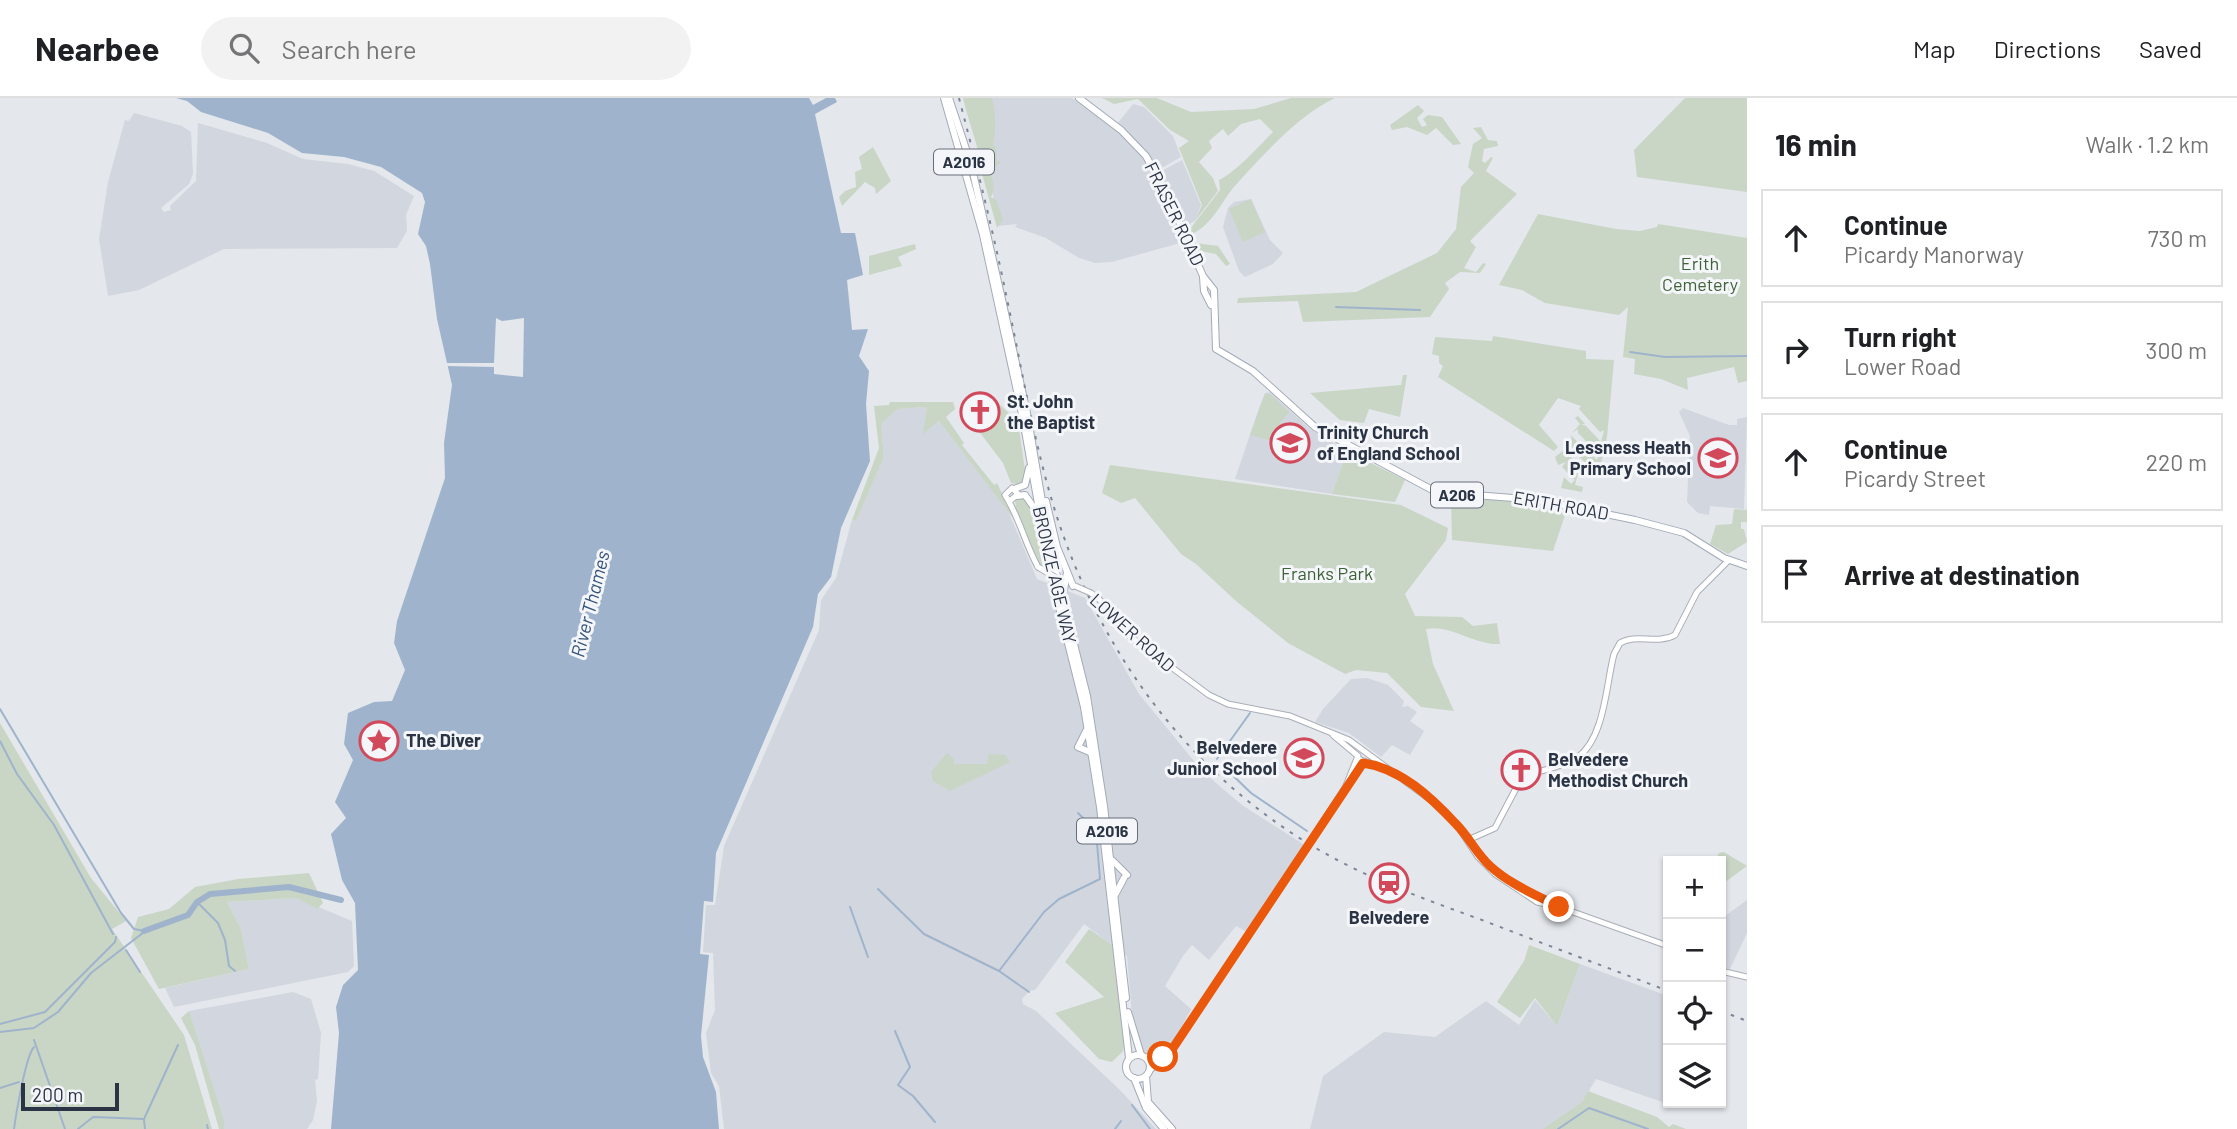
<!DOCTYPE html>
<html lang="en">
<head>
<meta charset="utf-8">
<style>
  body { margin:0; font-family:Barlow,sans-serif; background:#f2f2f2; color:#202124 }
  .controls { position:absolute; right:21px; bottom:21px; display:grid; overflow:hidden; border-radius:0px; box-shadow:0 2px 5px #0004 }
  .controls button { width:63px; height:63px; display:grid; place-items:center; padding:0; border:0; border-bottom:2px solid #e0e0e0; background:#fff; color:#202124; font:35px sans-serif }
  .scale { position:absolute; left:21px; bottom:18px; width:98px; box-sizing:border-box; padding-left:7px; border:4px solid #2b3445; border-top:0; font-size:19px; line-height:24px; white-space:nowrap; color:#2b3445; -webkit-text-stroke:5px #f4f6f9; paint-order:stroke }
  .stop { position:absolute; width:21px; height:21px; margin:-16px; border:5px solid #ea580c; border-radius:50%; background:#fff }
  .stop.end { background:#ea580c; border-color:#fff; box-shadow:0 2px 7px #0008 }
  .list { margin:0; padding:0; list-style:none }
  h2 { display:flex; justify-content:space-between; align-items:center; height:91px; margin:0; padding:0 28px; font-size:30px }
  h2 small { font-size:23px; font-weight:400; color:#757577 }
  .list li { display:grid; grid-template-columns:46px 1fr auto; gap:21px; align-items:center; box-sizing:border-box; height:98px; margin:0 14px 14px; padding:0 14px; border:2px solid #e0e0e0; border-radius:0px }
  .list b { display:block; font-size:26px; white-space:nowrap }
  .list p { margin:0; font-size:23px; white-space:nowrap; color:#757577 }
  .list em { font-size:23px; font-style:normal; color:#757577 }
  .icon { flex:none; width:38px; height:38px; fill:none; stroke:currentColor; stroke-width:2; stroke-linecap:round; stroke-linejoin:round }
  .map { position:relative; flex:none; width:1747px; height:1031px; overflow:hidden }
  header { display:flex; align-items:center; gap:42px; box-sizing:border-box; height:98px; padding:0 35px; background:#fff; border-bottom:2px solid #e0e0e0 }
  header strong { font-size:33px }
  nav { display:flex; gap:38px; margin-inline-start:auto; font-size:24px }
  .search { width:490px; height:63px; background:#f2f2f2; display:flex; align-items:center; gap:18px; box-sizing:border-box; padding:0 24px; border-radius:38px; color:#757577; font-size:26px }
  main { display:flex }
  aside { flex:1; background:#fff }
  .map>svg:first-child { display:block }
</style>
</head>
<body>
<header>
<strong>Nearbee</strong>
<div class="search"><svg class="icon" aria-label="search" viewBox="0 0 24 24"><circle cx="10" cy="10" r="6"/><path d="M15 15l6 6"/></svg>Search here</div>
<nav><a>Map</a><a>Directions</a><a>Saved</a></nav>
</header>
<main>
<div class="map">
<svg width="1747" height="1031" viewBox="0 0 1747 1031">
  <rect width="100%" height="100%" fill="#e4e7ec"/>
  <!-- built -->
  <g fill="#d2d6de">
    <path d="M988,0H1072L1119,34L1144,61L1182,141L1180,145L1112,164L1095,165L1079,160L1046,140L1015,129L1017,126L998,128L989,72L994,34Z"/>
    <path d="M1133,6L1144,9L1173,38L1181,59L1158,72L1118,25Z"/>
    <path d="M134,15L182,28L191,34L193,76L189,86L161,110L164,114L171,112L170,108L196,83L198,25L267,45L303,61L348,66L374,73L414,98L406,117L407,133L397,150L224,151L139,192L108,198L99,141L108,84L125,22L129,23Z"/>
    <path d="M1182,62L1201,107L1195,123L1185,128L1160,74Z"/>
    <path d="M1251,101L1270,142L1283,155L1273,166L1245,179L1239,173L1223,129L1228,110L1234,104Z"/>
    <path d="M1270,294L1310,331L1347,353L1332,396L1235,381L1259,310L1265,295Z"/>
    <path d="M927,309L924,335L939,323L1008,413L1037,481L1085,500L1139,596L1203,674L1242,707L1306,748L1247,834L1236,828L1209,862L1192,847L1183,858L1165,888L1191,911L1174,944L1162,954L1145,956L1134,941L1127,858L1084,826L1035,892L1029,893L1022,901L1023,906L1036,913L1121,993L1156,1031H724L719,988L711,975L706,935L715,912L713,855L703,854L706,807H715L724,748L819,532L821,502L836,480L852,422L856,423L884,359L881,326L897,311Z"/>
    <path d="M1683,310L1729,327H1737V321L1747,319L1744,411L1710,408L1709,417L1698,415L1687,404L1690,338L1679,314Z"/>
    <path d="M1367,580L1388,587L1404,603L1402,609L1408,608L1417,614L1410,623L1424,633L1410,657L1392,647L1381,659L1349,635L1315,624L1323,611L1351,581Z"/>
    <path d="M297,800L352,823L354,868L348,874L174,909L165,890L249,871L241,831L227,804Z"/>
    <path d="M1747,802V835L1730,871L1721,869V821Z"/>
    <path d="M1580,866L1668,898V1006L1596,981L1582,1004L1546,1031H1310L1323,978L1384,934L1435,939L1486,903L1519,927L1535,902L1557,928Z"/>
    <path d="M293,894L311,901L321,935L318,981L315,982L317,1003L313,1022L307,1031H224L189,913Z"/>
  </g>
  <!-- green -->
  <g fill="#c9d6c5">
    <path d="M963,0H992C996,15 996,31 993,47L996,49L997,63L1001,64L991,73L994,92L991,99L996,102L1003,121L997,130L983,79C981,55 969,26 963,0Z"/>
    <path d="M1102,0H1157L1191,14L1254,11L1291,0H1335C1296,19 1262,58 1233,90C1221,105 1212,126 1194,135L1195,145L1218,148L1230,166L1226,168L1216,156L1194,152L1187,135L1220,92L1219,82C1236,74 1259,48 1273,34L1260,21L1241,26L1228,38L1223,31L1209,43L1212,50L1199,64L1213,80L1218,93L1195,123L1202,107L1179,50L1189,43L1170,32L1138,1L1114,6Z"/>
    <path d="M1685,0H1747V94L1637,79L1634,52Z"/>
    <path d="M1418,7L1424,13L1417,20L1422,29L1427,27L1423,21L1428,17L1442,19L1461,46L1453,47L1436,30L1427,37L1407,29L1392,32L1390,27Z"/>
    <path d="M1481,29L1488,42L1497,43L1498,48L1484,51L1482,63L1485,65L1491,59L1493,60L1486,73L1517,96L1470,143L1476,149L1464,170L1476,174L1483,165L1486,166L1480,175L1460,174L1445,185L1449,191L1430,219L1303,224L1298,203L1237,205L1238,200L1356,194L1437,155L1456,131L1461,89L1474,75L1468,69L1473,46L1482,40L1473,30Z"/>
    <path d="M873,49L891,83L876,96L875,90L865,84L842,108L839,99L845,93L856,89L855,74L862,71L859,59Z"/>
    <path d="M1251,101L1265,134L1243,144L1229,111Z"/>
    <path d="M1538,116L1616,131L1640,133L1657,129L1658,126L1747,140V283L1738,285L1734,269L1687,280L1688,292L1661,281L1634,276L1635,261L1623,259L1628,209L1619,217L1545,205L1522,192L1499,187Z"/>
    <path d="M915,146L916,151L898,159L902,168L869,177V158Z"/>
    <path d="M1493,238L1586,253V261L1614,262L1607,339L1598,378H1595L1596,368L1591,370L1573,353L1580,346L1597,362L1600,350L1596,353L1578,335V331L1572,335L1580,326L1575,320L1578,318L1585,326H1581L1586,328L1601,344L1604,332L1600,334L1579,311L1581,308L1558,300L1539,327L1558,349L1554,353L1438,279L1443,268L1439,265V258L1432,256L1435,239L1492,243Z"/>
    <path d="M1403,277H1407L1400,319L1369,311L1364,325L1340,322L1310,295L1401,287Z"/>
    <path d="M976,295L998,305L1012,318L1017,317L1026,379L1022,387L1011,385L1003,365L962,311L963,305Z"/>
    <path d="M1265,296H1270L1289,314L1281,324L1276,344L1250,337Z"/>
    <path d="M890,304H953L955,311L946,319L964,345L962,347L994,387L997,385L1016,424L939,323L923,336L927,309L897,311L881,326L884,359L856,423L852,422L879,350L874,308L889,307Z"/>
    <path d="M1571,337L1579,346L1566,354L1587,377L1578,375L1575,387L1583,389L1582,394L1561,390L1564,379L1571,386L1575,382L1562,369L1566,364L1558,367L1555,359L1572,346Z"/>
    <path d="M1347,353L1405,382L1395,404L1332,396Z"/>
    <path d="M1110,367L1401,407L1448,430L1446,442L1405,496L1415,518L1462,519L1473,528L1497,525L1500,546C1473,547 1451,526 1426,531L1433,566L1454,613L1421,609L1387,575L1356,572L1345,576L1288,545L1236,503L1196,466L1181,456L1135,400L1121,405L1102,395Z"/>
    <path d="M1023,399L1031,405L1048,473L1039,467L1016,411L1015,402Z"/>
    <path d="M1451,402C1476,402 1549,399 1565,417L1553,453L1452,442Z"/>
    <path d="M1734,411L1747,412V424H1741V431H1744L1747,444L1728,456L1710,446L1716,427L1732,426Z"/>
    <path d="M0,625L91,780L126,823L112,831L184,937L212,1031H0Z"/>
    <path d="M947,655L954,661V666H987L989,656L1005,657L1010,664L950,693L933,683L931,674Z"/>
    <path d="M1724,754L1747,768L1721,787V763H1715L1719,755Z"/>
    <path d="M309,775L323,805L317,811L297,800L227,804L241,831L249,871L159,891L131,840L138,819L169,811L195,789L238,781Z"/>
    <path d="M1089,831L1114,848L1125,939L1123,953L1112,964L1099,961L1055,915L1104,899L1065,864Z"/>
    <path d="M1529,847L1580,866L1557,928L1535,900L1520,920L1497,904L1524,863Z"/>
    <path d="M189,913L224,1023V1031H219L195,947L181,920Z"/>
    <path d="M1588,993L1657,1019L1669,1029L1673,1026L1686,1031H1543L1582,1004Z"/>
  </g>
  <!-- water -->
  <path fill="#9fb4cc" d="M176,0H809L813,7L826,0H835L837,4L815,16L841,135H855L863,177L847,182L852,232L868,231L859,258L869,273L866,306L870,363L841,430L831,479L818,496L813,529L716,755L713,804L704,803L700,856L709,857L701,938L703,959L716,994L719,1031H331L339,935L336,909L343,887L358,872L355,805L342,782L331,736L346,720L335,704L353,662L344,646L348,615L374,604L392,603L405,572L394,545L397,523L445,380L444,345L452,287L437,221L430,166L426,148L418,136L425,104L422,95L381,69L344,59L302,55L268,35L201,14L187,3Z"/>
  <!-- pier -->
  <path fill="#e4e7ec" d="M496,220L502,223L524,220L523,279L494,276V269L446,268V265H494Z"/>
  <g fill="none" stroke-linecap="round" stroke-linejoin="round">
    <!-- stream -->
    <g stroke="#9fb4cc" stroke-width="2">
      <path d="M1336,209L1420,212"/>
      <path d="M1630,254L1665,259L1747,258"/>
      <path d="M0,611L121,815L134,831L144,833"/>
      <path d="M0,643L17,676L54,727L113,836"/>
      <path d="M1217,661L1250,615"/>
      <path d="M1222,667L1251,695L1307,733"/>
      <path d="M878,791L924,836L999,873L1029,894"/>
      <path d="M197,804L218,825L225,842L229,868L235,873"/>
      <path d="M850,809L868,859"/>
      <path d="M126,852L140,874"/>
      <path d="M999,873L1044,814L1059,801L1100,781L1096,733L1078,715"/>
      <path d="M0,926L45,914L115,844L116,839"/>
      <path d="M895,933L910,969L898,987L913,998L935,1024"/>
      <path d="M0,934L34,930L58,914L91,875L144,834"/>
      <path d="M34,942L65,1031"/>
      <path d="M0,990L19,984"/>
      <path d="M1132,1007L1150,1031"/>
      <path d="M144,1022L145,1031"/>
      <path d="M207,1027L208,1031"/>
      <path d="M14,1031C16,1016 26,957 34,949"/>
      <path d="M78,1031L93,1019L144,1021L178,947"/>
      <path d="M1115,1031L1121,1023"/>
      <path d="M1558,1031L1589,1010L1648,1031"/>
    </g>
    <!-- river -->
    <path stroke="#9fb4cc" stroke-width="6" d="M144,833L188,817L197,804L210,796L289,789L341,802"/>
    <!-- secondary casing -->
    <g stroke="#a9aeb7" stroke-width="7">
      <g id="secondary">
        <path d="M1011,402L1018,396L1012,390L1005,397C1019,418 1025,446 1038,469"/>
        <path d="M1091,495L1099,501L1128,537L1209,597L1228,606L1290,618L1349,642L1432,703L1457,727L1478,759L1495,776L1537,804L1559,809"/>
        <path d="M1333,637L1358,658L1345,690"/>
        <path d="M1358,661L1387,671"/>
        <path d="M1351,682L1363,665"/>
        <path d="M1468,742L1495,730L1521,681C1539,671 1560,671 1578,659C1605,639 1606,586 1614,556L1620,545C1637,535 1657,547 1675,537L1697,494L1729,462"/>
        <path d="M1559,809L1668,848"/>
        <path d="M1721,873L1747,879"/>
        <path d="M1145,959L1166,958"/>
        <path d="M1149,973L1169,956L1273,801"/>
      </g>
    </g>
    <!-- primary casing -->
    <g stroke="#a3abb8" stroke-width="8">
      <g id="primary">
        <path d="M944,0L983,137L1022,316L1050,473L1084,609L1100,709L1129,960"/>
        <path d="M949,0L971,66L1001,197L1027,315L1050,450L1087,598L1104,708L1126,900"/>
        <path d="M1079,0L1121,32L1146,58L1169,101L1203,178L1214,192L1216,251L1253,273L1315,329L1436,394L1538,402L1635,422L1684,435L1724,460L1747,468"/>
        <path d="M1203,179L1204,193L1211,207"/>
        <path d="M1014,391L1025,387L1029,370"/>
        <path d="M1017,398L1025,397L1035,411"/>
        <path d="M1046,403L1057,449L1073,488"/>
        <path d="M1064,492L1067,474"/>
        <path d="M1086,633L1078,649L1092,655"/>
        <path d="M1113,763L1127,777"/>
        <path d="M1115,797L1124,780"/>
        <path d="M1128,914L1141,957"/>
        <circle cx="1138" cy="969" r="12"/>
        <path d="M1146,978L1148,1004L1172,1031"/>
        <path d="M1134,980L1146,1010L1164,1031"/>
      </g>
    </g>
    <!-- secondary -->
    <use href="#secondary" stroke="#fff" stroke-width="5"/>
    <!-- primary -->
    <use href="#primary" stroke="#fff" stroke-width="6"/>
    <!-- rail -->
    <g stroke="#7d8696" stroke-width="2" stroke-dasharray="3.5 7" stroke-linecap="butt">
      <path d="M959,0C977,69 994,137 1008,206C1024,281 1036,358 1061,431C1111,575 1207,695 1343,765C1388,788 1435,805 1482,822C1544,846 1606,869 1668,893"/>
      <path d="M1721,913L1747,923"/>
    </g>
    <!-- secondary-bridge casing -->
    <g stroke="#a9aeb7" stroke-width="7" stroke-linecap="butt">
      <g id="secondary-bridge">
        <path d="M1038,469L1060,482"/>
        <path d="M1075,488L1091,495"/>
        <path d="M1273,801L1345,690"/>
      </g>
    </g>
    <!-- secondary-bridge -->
    <use href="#secondary-bridge" stroke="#fff" stroke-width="5"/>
  </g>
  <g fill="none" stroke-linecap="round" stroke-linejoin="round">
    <!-- route -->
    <path stroke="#ea580c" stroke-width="9" d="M1163,959L1173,950L1363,665C1400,670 1431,699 1456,726C1469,739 1476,755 1490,768C1511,787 1535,796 1559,809"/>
  </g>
  <!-- icons -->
  <defs>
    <g id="church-ring" transform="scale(2.0125)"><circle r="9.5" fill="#f4f6f9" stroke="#d1495b" stroke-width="1.5"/><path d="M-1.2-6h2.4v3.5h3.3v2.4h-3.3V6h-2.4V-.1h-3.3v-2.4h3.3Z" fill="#d1495b"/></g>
    <g id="school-ring" transform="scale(2.0125)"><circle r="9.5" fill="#f4f6f9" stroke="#d1495b" stroke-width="1.5"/><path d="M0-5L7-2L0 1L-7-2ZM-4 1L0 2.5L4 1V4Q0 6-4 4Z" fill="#d1495b"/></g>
    <g id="sight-ring" transform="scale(2.0125)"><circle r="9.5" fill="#f4f6f9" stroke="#d1495b" stroke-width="1.5"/><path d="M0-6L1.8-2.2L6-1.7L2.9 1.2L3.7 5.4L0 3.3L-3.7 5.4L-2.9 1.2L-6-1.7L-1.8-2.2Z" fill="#d1495b"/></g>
    <g id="station-ring" transform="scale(2.0125)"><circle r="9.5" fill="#f4f6f9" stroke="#d1495b" stroke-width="1.5"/><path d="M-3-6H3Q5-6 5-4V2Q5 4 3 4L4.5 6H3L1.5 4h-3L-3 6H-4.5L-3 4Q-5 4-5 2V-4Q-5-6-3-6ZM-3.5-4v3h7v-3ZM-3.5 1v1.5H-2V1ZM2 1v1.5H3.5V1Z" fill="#d1495b"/></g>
  </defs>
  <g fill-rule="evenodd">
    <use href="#church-ring" x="980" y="314"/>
    <use href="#school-ring" x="1290" y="345"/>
    <use href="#school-ring" x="1718" y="360"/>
    <use href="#sight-ring" x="379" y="643"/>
    <use href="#school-ring" x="1304" y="660"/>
    <use href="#church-ring" x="1521" y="672"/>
    <use href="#station-ring" x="1389" y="785"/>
  </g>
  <g text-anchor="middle" stroke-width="6" stroke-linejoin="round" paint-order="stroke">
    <!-- shield labels -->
    <g fill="#f4f6f9" stroke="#676e7b" stroke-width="2">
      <rect x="934" y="51.5" width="60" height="25" rx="5"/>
      <rect x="1431" y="384.5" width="52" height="25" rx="5"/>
      <rect x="1077" y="720.5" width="60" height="25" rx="5"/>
    </g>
    <g font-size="16" font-weight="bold" fill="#2b3445">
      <text x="964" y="70">A2016</text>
      <text x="1457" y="403">A206</text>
      <text x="1107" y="739">A2016</text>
    </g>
    <!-- street labels -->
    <g font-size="18" fill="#2b3445" stroke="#f4f6f9">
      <text transform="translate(1174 116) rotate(64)" y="6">FRASER ROAD</text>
      <text transform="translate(1561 408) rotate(10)" y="6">ERITH ROAD</text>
      <text transform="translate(1054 477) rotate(77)" y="6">BRONZE AGE WAY</text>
      <text transform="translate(1132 535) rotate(42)" y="6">LOWER ROAD</text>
    </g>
    <!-- park labels -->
    <g font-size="18" fill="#3f6138" stroke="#f4f6f9">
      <text x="1700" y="172">Erith<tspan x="1700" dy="21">Cemetery</tspan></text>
      <text x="1327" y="482">Franks Park</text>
    </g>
    <!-- poi labels -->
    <g font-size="18" font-weight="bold" fill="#2b3445" stroke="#f4f6f9" text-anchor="start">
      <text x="1007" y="310">St. John<tspan x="1007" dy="21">the Baptist</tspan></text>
      <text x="1317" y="341">Trinity Church<tspan x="1317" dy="21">of England School</tspan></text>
      <text x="1691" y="356" text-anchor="end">Lessness Heath<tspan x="1691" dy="21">Primary School</tspan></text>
      <text x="406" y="649">The Diver</text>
      <text x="1277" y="656" text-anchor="end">Belvedere<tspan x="1277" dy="21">Junior School</tspan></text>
      <text x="1548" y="668">Belvedere<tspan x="1548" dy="21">Methodist Church</tspan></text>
      <text x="1389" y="826" text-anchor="middle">Belvedere</text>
    </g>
    <!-- water labels -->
    <g font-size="19" font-style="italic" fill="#34527a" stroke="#f4f6f9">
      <text transform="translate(590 506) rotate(-76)" y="7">River Thames</text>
    </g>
  </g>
</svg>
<div class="controls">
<button>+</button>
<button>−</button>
<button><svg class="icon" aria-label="locate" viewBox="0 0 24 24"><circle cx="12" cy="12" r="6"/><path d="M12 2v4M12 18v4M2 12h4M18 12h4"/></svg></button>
<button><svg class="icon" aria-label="layers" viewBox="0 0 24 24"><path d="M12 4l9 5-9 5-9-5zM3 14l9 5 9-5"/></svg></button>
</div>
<div class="scale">200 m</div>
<div class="stop" style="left:1163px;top:959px"></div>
<div class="stop end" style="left:1559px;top:809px"></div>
</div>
<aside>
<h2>16 min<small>Walk · 1.2 km</small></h2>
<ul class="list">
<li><svg class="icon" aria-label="ahead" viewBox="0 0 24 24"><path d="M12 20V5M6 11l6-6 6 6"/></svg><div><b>Continue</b><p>Picardy Manorway</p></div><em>730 m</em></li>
<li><svg class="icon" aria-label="right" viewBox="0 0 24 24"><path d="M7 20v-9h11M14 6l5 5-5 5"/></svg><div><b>Turn right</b><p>Lower Road</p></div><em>300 m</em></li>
<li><svg class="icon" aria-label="ahead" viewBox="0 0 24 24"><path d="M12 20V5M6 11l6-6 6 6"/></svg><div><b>Continue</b><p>Picardy Street</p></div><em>220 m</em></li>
<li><svg class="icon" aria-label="arrive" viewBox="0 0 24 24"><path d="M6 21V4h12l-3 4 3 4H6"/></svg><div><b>Arrive at destination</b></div></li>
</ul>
</aside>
</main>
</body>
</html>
